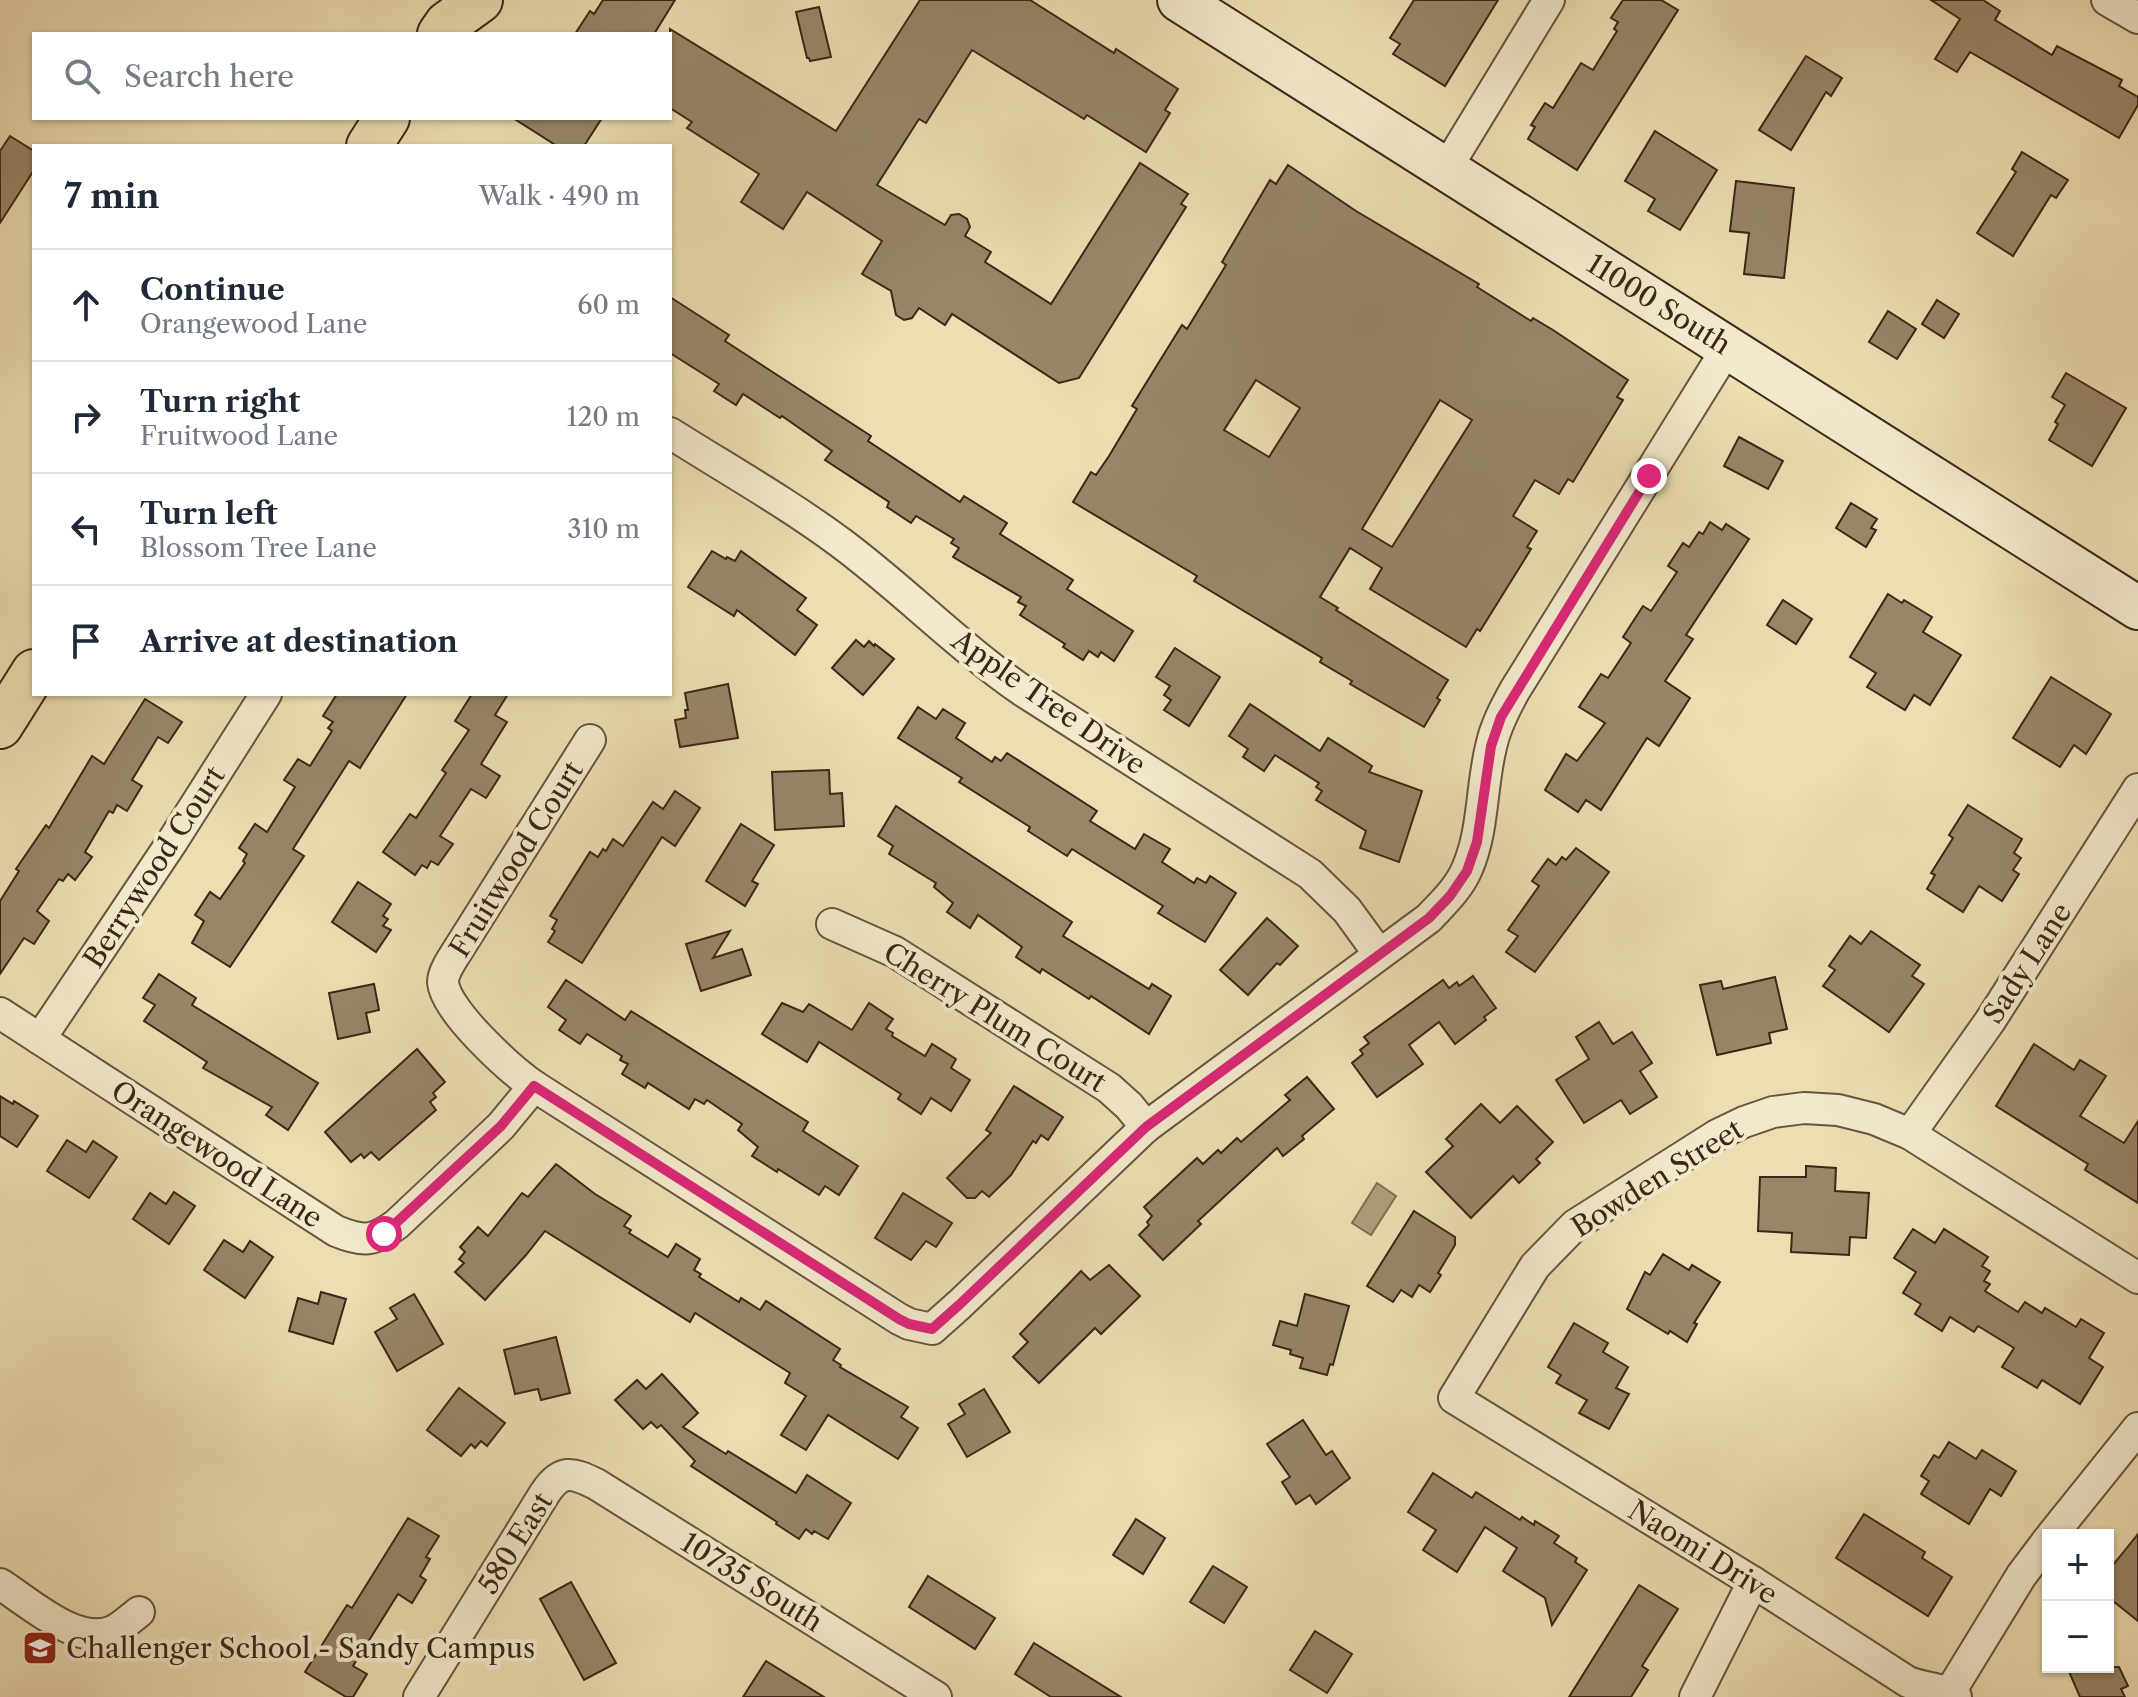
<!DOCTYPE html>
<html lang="en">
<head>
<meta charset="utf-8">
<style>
  body { margin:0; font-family:"Libre Caslon Text",serif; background:#f2f2f3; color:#1f2937 }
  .controls { position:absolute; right:24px; bottom:24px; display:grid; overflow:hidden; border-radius:0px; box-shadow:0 2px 6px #0004 }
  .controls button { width:72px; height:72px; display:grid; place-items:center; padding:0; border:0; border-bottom:2px solid #e0e1e3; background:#fff; color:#1f2937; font:40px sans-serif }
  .stop { position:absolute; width:24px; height:24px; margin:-18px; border:6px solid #db2777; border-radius:50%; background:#fff }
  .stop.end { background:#db2777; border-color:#fff; box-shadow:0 2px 8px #0008 }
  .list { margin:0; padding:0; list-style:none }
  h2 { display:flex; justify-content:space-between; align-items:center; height:104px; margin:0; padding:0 32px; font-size:34px }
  h2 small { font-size:26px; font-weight:400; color:#747a83 }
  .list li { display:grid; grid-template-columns:52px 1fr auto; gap:24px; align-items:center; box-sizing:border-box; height:112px; padding:0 32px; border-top:2px solid #e0e1e3 }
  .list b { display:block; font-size:30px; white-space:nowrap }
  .list p { margin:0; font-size:26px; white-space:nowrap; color:#747a83 }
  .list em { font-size:26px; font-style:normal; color:#747a83 }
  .icon { flex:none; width:44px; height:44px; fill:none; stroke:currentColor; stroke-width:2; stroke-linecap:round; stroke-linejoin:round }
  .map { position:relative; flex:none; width:2138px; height:1697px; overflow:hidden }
  .search { position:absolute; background:#fff; box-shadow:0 2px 6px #0004; left:32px; top:32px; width:640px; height:88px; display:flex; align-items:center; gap:20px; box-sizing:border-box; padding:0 28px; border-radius:0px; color:#747a83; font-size:30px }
  .panel { position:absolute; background:#fff; box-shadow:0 2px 6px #0004; left:32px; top:144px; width:640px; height:552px; border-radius:0px }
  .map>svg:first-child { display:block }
</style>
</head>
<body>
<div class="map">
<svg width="2138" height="1697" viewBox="0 0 2138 1697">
  <rect width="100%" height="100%" fill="#ecdeb2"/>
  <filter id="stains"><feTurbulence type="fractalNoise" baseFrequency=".0025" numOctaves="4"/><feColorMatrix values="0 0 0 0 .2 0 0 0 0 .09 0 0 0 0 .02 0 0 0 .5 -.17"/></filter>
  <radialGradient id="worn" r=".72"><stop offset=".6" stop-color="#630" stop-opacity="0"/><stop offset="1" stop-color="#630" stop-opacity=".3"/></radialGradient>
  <!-- water -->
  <path fill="#b0a07d" stroke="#817054" stroke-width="2" d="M1377,1183L1396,1196L1371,1235L1352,1223Z"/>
  <!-- building -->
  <g fill="#978668" stroke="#3b2717" stroke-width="2" fill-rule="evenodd">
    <path d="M603,0H675L654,34H575L590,11L594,14Z"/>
    <path d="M920,0H1030L1114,53L1116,49L1178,89L1165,110L1170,113L1146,152L1087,115L1084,119L972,50L926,123L919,119L877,185L945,225L951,215L959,214L967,219L970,227L965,236L991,252L985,262L1051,304L1140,163L1188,194L1181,204L1186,207L1079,378L1059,383L952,314L945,325L919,308L912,318L904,320L896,315L891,291L862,274L882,241L807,192L783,229L741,202L759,174L687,128L692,122L670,108V29L836,131Z"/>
    <path d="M1414,0H1498L1445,86L1393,54L1400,44L1390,38Z"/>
    <path d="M1623,0H1661L1678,10L1577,170L1528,139L1535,127L1531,125L1545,103L1553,108L1581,63L1593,70L1617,31L1614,29L1618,22L1611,18Z"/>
    <path d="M1931,0H1983L2000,11L1995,20L2052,55L2057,46L2122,80L2119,86L2138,97V105L2119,138L1970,52L1957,72L1935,59L1960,19Z"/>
    <path d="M819,7L831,57L810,61L809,58H807L796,12Z"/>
    <path d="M1806,56L1842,78L1831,96L1826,92L1791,150L1759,130Z"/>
    <path d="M513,118H602L584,146H557Z"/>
    <path d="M1655,131L1717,170L1680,230L1648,211L1655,199L1625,181Z"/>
    <path d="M10,136L34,151V170L0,223V151Z"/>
    <path d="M2022,152L2068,180L2056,198L2051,195L2013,256L1977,233L2016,172L2012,169Z"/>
    <path d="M1288,165L1356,211L1479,284L1477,287L1531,321L1533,318L1553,330L1628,380L1617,397L1623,400L1573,482L1568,479L1559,494L1535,480L1513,516L1537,531L1527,547L1531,549L1480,631L1477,629L1466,647L1370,589L1382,568L1350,548L1320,597L1338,608L1336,610L1448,680L1437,698L1440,700L1424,727L1350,684L1352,681L1320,662L1322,658L1194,581L1197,576L1073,502L1091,472L1096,475L1109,456L1137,409L1132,406L1159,362L1182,325L1187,329L1226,265L1222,262L1270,180L1276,184ZM1256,380L1300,408L1269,457L1224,430ZM1440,400L1472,420L1392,547L1362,529Z"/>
    <path d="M1736,181L1794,188L1784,278L1744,274L1749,233L1730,231Z"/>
    <path d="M670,297L729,335L725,341L871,436L868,441L960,502L964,496L1007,523L1000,534L1073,580L1067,589L1133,631L1114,661L1101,652L1098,657L1089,651L1083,660L1063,647L1065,644L1020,615L1026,606L1018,602L1021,597L953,557L959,548L951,543L954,539L916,516L911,523L887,507L889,502L825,460L832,451L782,416L780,418L743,394L736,405L714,391L719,384L670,353Z"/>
    <path d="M1937,300L1959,314L1944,338L1922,324Z"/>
    <path d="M1888,311L1916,329L1897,359L1869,342Z"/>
    <path d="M2066,373L2126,408L2092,466L2049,440L2058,424L2055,422L2065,405L2052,397Z"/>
    <path d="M1739,437L1783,461L1768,489L1724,466Z"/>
    <path d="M1851,503L1877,519L1871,528L1876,530L1866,547L1836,528Z"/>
    <path d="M1710,522L1722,530L1726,524L1749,539L1686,635L1693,639L1665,681L1690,698L1659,746L1647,738L1601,810L1586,800L1578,812L1545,790L1566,754L1577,761L1605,723L1579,707L1601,674L1608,678L1631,643L1623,637L1643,606L1651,611L1677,572L1668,566L1683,543L1689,547L1699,532L1703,534Z"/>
    <path d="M712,551L726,559L727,557L735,561L741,551L806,598L797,610L817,625L795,655L737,610L734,616L688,587Z"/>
    <path d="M1888,594L1902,603L1904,600L1932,617L1923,632L1961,655L1930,705L1914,695L1905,710L1867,687L1876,673L1850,657Z"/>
    <path d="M1783,600L1812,619L1796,644L1767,625Z"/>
    <path d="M856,640L864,647L869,641L874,646L875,644L894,659L863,695L832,668Z"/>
    <path d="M1175,648L1220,677L1189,726L1164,710L1171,700L1164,695L1170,686L1156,677Z"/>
    <path d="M2051,677L2111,714L2086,754L2074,745L2060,767L2013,738Z"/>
    <path d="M728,684L738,738L680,747L675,720L686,718L685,710H688L685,693Z"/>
    <path d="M337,694H407L360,768L349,761L293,849L304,856L230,967L192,943L204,921L195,915L210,892L220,899L245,863L243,861L247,854L239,848L255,824L267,832L295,787L284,780L298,759L310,766L332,731L328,728L333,722L323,716Z"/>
    <path d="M472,694H508L495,715L507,722L481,764L500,776L486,798L471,789L440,836L453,844L438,865L431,861L427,868L422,865L415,875L383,852L410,814L416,818L446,773L442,770L469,730L455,721Z"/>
    <path d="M145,699L182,722L168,743L158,737L132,780L142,786L127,811L117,805L113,813L109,811L85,852L92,857L75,880L68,874L63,881L59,879L37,911L49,921L34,944L24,938L0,974V901L19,871L16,869L46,825L49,828L92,756L104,764Z"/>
    <path d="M1250,704L1320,751L1328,738L1372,766L1369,772L1422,791L1399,862L1360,848L1366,831L1316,800L1322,791L1316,787L1319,783L1275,755L1264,771L1243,757L1248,749L1229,736Z"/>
    <path d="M918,707L936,719L943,709L965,723L956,738L992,762L995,757L1001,761L1007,753L1097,811L1090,821L1135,849L1144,834L1170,849L1162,862L1194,883L1197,878L1206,883L1210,876L1236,893L1205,942L1158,913L1163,906L1072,849L1067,856L1028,831L1030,827L959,782L962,778L898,738Z"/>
    <path d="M829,770L830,794L842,793L844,826L775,830L772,772Z"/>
    <path d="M675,791L700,808L675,846L662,837L582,963L548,942L555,931L552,929L557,920L550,916L590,852L598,857L603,849L606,851L613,839L623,846L653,802L663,809Z"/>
    <path d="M1968,805L2022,839L2014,853L2021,858L2013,870L2019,874L2002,901L1979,886L1963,912L1927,889L1935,875L1931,873L1953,838L1949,835Z"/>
    <path d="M896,806L1072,922L1063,936L1149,989L1152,984L1171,996L1149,1034L1091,996L1089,999L1042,969L1040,973L1016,957L1022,947L978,915L970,928L947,912L953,903L934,887L936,883L889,854L893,846L878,836Z"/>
    <path d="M741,824L774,845L752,881L758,884L745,906L706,881Z"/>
    <path d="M1576,848L1609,872L1535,972L1506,952L1518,936L1508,930L1539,886L1532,881L1548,859L1556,865L1562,857L1566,860Z"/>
    <path d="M358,882L391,904L383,916L388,919L383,926L391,930L376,952L332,922Z"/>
    <path d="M1267,918L1298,946L1280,965L1277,963L1248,995L1220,970Z"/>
    <path d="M730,931L713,958L742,949L751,975L701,991L686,944Z"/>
    <path d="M1871,931L1920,965L1912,976L1924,984L1889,1032L1823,986L1835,970L1829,966L1850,936L1861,944Z"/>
    <path d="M159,974L196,998L192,1005L318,1083L288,1130L266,1115L272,1107L203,1068L207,1062L144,1021L155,1005L143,998Z"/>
    <path d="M1473,976L1496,1008L1484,1017L1486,1020L1455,1044L1439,1022L1409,1045L1423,1064L1377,1097L1352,1063L1363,1054L1360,1050L1369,1043L1364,1037L1443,980L1449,988L1457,982L1459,986Z"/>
    <path d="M1775,977L1787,1029L1769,1033L1771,1043L1717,1055L1700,985L1721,981L1723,989Z"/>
    <path d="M566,980L625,1020L631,1011L808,1122L803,1131L858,1166L839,1195L825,1186L819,1195L778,1169L777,1172L752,1156L758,1147L738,1130L742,1124L707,1100L704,1104L695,1099L689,1109L648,1083L645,1088L622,1074L628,1064L620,1060L622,1056L587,1034L580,1044L559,1030L566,1020L548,1007Z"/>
    <path d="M374,984L379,1010L366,1013L370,1032L338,1039L329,993Z"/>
    <path d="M782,1003L803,1012L809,1004L852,1030L869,1003L893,1019L886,1029L893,1033L892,1036L925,1056L932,1044L956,1059L951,1068L970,1080L951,1111L931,1098L921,1114L898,1099L901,1094L819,1042L807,1062L762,1034Z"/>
    <path d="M1599,1022L1613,1044L1632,1032L1652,1063L1640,1071L1657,1097L1630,1114L1621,1100L1584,1123L1556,1080L1589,1059L1576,1037Z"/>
    <path d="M2034,1044L2074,1070L2080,1060L2106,1076L2080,1116L2124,1143L2138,1121V1203L2085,1170L2088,1164L1996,1106Z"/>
    <path d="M417,1049L445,1082L433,1093L436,1097L430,1102L436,1110L379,1160L371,1152L364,1158L361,1154L351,1162L325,1132Z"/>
    <path d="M1307,1077L1334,1109L1302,1136L1304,1139L1283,1156L1277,1148L1198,1221L1201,1224L1163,1260L1139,1235L1149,1225L1147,1222L1152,1216L1144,1207L1197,1158L1203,1164L1218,1150L1221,1153L1237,1138L1241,1142L1290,1100L1285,1095Z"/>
    <path d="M1014,1086L1063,1117L1048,1140L1041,1135L1036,1143L1033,1141L1011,1175L989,1197L982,1191L975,1198H967L947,1178L991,1133L986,1130Z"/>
    <path d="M0,1096L13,1104L14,1101L38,1116L17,1147L0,1136Z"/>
    <path d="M1481,1104L1500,1123L1517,1106L1553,1142L1536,1159L1540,1163L1519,1183L1513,1176L1471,1218L1426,1172L1453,1146L1446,1139Z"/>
    <path d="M67,1140L86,1152L93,1141L117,1157L89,1198L47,1171Z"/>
    <path d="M556,1164L595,1194L631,1216L624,1226L631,1230L629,1233L668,1257L676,1244L700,1259L694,1270L701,1274L699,1277L739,1302L741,1298L760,1310L766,1301L840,1349L833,1360L841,1365L840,1367L908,1407L901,1417L918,1428L898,1459L828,1415L806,1450L781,1435L806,1396L785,1383L790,1373L695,1313L690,1322L545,1231L526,1255L485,1300L455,1272L464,1263L459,1259L465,1252L460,1247L478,1227L488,1236L522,1193L528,1197Z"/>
    <path d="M1806,1166L1836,1168L1835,1191L1869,1193L1866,1238L1850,1237L1849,1255L1791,1252L1792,1233L1758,1231L1760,1177H1806Z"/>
    <path d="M174,1192L195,1206L169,1244L133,1219L150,1193L166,1204Z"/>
    <path d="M903,1193L952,1223L936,1247L926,1241L911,1260L875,1238Z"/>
    <path d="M1414,1211L1455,1237V1245L1438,1273L1441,1275L1430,1292L1419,1285L1412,1297L1401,1290L1393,1302L1367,1286Z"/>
    <path d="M1913,1229L1935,1243L1944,1229L1988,1257L1982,1266L1990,1271L1984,1281L1990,1284L1985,1291L2018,1312L2025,1302L2042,1313L2045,1308L2076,1327L2081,1319L2104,1333L2089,1358L2103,1367L2080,1404L2042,1380L2037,1388L2002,1367L2014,1348L1978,1326L1974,1332L1950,1317L1942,1331L1915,1314L1921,1304L1903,1293L1916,1272L1894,1258Z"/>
    <path d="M224,1240L243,1252L250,1241L273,1257L245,1298L204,1270Z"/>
    <path d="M1663,1254L1689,1270L1692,1265L1720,1282L1694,1323L1697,1324L1687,1342L1670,1331L1668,1334L1627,1309L1645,1272L1650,1275Z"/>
    <path d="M1109,1265L1140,1296L1101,1334L1095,1328L1039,1383L1013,1357L1028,1342L1020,1334L1081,1271L1090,1280Z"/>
    <path d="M321,1292L346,1299L333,1344L289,1331L298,1298L318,1304Z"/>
    <path d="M414,1294L443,1344L397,1371L375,1332L397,1319L390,1308Z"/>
    <path d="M1305,1294L1349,1306L1333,1365L1330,1364L1327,1375L1300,1368L1303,1358L1290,1354L1291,1350L1273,1345L1280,1321L1297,1326Z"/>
    <path d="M1574,1323L1608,1343L1603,1352L1628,1367L1616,1388L1629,1394L1609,1429L1579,1413L1587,1400L1556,1383L1561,1375L1548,1367Z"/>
    <path d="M556,1337L570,1393L541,1400L538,1389L515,1394L504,1350Z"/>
    <path d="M662,1374L698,1413L683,1427L726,1454L728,1451L796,1493L807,1475L851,1503L828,1539L814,1531L812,1534L806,1529L799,1539L776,1524L777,1522L691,1466L695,1461L661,1425L657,1428L651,1422L643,1429L615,1400L637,1380L646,1389Z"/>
    <path d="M459,1388L505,1423L487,1446L481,1441L475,1448L471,1444L461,1456L427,1430Z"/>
    <path d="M984,1389L1010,1432L967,1457L948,1424L965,1414L959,1404Z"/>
    <path d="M1303,1420L1326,1455L1332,1451L1350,1478L1316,1504L1310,1495L1296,1504L1282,1482L1290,1477L1267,1444Z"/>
    <path d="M1949,1442L1976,1459L1982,1450L2016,1471L2001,1496L1990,1489L1969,1524L1921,1494L1929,1481L1921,1476L1934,1455L1939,1458Z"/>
    <path d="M1433,1473L1472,1498L1476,1492L1520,1520L1522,1517L1534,1525L1535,1521L1559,1536L1554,1543L1577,1558L1575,1562L1587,1570L1552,1625L1545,1598L1503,1571L1517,1548L1485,1527L1457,1572L1423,1550L1436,1530L1408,1512Z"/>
    <path d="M1864,1514L1925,1552L1922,1558L1952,1577L1928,1616L1836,1558Z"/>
    <path d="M408,1518L439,1536L426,1557L430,1559L420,1576L426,1580L412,1603L398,1594L353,1666L367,1674L353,1697H346L305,1672L347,1605L352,1608Z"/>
    <path d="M1136,1519L1165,1538L1143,1574L1113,1555Z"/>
    <path d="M2138,1534V1621L2108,1597V1571Z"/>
    <path d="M1213,1566L1247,1587L1224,1623L1190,1602Z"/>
    <path d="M928,1576L995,1618L975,1649L909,1607Z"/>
    <path d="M571,1582L616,1663L584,1680L540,1599Z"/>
    <path d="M1639,1585L1678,1609L1642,1666L1648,1670L1631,1697H1569Z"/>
    <path d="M1315,1631L1352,1654L1327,1693L1290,1670Z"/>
    <path d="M1034,1643L1121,1697H1051L1015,1674Z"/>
    <path d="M766,1661L824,1697H743Z"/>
    <path d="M2067,1667H2119L2128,1686L2121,1689L2125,1697H2080Z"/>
  </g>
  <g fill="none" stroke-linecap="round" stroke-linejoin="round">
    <!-- street casing -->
    <g stroke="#67553e" stroke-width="34">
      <g id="street">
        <path d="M2107,0L2138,18"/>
        <path d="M1446,169L1549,0"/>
        <path d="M670,433C727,469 787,503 841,543C904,590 958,646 1023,691L1310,874L1347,910L1379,954"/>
        <path d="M590,740L456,953C451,961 443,973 443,982C445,1011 510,1069 534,1086L899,1319L909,1324L932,1329L959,1305L1146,1127L1429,918C1443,903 1459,888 1467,869C1484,830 1481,787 1491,747C1495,727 1505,708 1515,690L1728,347"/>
        <path d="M832,924L895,952L1109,1088L1129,1106L1146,1127"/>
        <path d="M0,1013L336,1231C363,1242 373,1242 397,1224L501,1126L534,1086"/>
        <path d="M40,1039L172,842L266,694"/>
        <path d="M1910,1134L1990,1021L2138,789"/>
        <path d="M2052,1535L2138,1428"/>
        <path d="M0,1584C29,1602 77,1647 113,1631C122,1627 131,1618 139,1612"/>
        <path d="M1950,1692L2021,1576L2048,1540"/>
        <path d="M419,1697L545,1493C561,1469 572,1472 596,1484L936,1697"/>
        <path d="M1695,1697L1753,1582"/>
        <path d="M1956,1697C1948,1690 1920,1687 1908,1682L1753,1582L1454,1398L1535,1266L1575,1225L1717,1135L1744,1122L1773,1112L1804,1108L1838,1110L1874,1119L1910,1134L2138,1278"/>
      </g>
    </g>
    <!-- secondary casing -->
    <g stroke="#3b2717" stroke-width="46">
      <path id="secondary" d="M1179,0L2138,608"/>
    </g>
    <!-- primary casing -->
    <g stroke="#3b2717" stroke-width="48">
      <g id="primary">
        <path d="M440,34L447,24L480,0"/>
        <path d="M369,146L387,118"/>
        <path d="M0,726L34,672"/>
      </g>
    </g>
    <!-- street -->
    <use href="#street" stroke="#f3eacd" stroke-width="30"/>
    <!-- secondary -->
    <use href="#secondary" stroke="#f3eacd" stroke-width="42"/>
    <!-- primary -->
    <use href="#primary" stroke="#ecdeb2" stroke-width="44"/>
  </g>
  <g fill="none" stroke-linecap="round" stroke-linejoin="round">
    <!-- route -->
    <path stroke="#db2777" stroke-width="10" d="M384,1234L501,1126L534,1086L899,1319L909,1324L932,1329L959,1305L1146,1127L1429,918L1450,896L1467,871L1477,842L1491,746L1501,717L1649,476"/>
  </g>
  <!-- icons -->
  <defs>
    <g id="school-square" transform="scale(1.8)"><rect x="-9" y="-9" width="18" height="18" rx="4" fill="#8f2418" stroke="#f3eacd"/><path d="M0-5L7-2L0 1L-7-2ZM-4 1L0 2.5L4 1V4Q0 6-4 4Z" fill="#fff"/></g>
  </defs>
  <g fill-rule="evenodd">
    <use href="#school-square" x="40" y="1648"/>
  </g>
  <g text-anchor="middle" stroke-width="8" stroke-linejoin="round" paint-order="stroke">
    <!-- street labels -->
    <g font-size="28" fill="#3b2717" stroke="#f3eacd">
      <text transform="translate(1659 304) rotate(32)" y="10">11000 South</text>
      <text transform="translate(1049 702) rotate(35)" y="10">Apple Tree Drive</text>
      <text transform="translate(516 859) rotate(-58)" y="10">Fruitwood Court</text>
      <text transform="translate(154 867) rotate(-57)" y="10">Berrywood Court</text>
      <text transform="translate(2027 963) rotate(-57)" y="10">Sady Lane</text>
      <text transform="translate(995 1017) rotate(32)" y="10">Cherry Plum Court</text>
      <text transform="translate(217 1154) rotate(33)" y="10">Orangewood Lane</text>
      <text transform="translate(1657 1178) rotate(-32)" y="10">Bowden Street</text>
      <text transform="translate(515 1543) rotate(-58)" y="10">580 East</text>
      <text transform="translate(1703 1552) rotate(32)" y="10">Naomi Drive</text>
      <text transform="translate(752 1582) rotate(32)" y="10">10735 South</text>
    </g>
    <!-- poi labels -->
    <g font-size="28" fill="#3b2717" stroke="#f3eacd" text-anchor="start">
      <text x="66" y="1658">Challenger School - Sandy Campus</text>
    </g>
  </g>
  <rect width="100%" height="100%" filter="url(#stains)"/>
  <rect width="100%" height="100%" fill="url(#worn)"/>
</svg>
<div class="controls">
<button>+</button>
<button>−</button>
</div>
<div class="stop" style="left:384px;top:1234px"></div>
<div class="stop end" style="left:1649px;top:476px"></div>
<div class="search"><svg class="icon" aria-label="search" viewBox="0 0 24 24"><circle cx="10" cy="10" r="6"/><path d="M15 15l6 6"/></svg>Search here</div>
<section class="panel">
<h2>7 min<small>Walk · 490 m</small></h2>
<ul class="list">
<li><svg class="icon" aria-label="ahead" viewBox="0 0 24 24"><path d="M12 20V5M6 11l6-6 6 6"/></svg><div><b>Continue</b><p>Orangewood Lane</p></div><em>60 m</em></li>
<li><svg class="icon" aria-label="right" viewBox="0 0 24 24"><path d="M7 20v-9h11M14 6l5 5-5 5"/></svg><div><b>Turn right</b><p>Fruitwood Lane</p></div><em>120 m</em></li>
<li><svg class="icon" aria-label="left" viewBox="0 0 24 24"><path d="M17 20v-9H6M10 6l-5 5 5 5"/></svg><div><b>Turn left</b><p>Blossom Tree Lane</p></div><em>310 m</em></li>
<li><svg class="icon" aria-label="arrive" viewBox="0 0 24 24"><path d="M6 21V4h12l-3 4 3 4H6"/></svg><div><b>Arrive at destination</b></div></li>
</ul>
</section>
</div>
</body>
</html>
